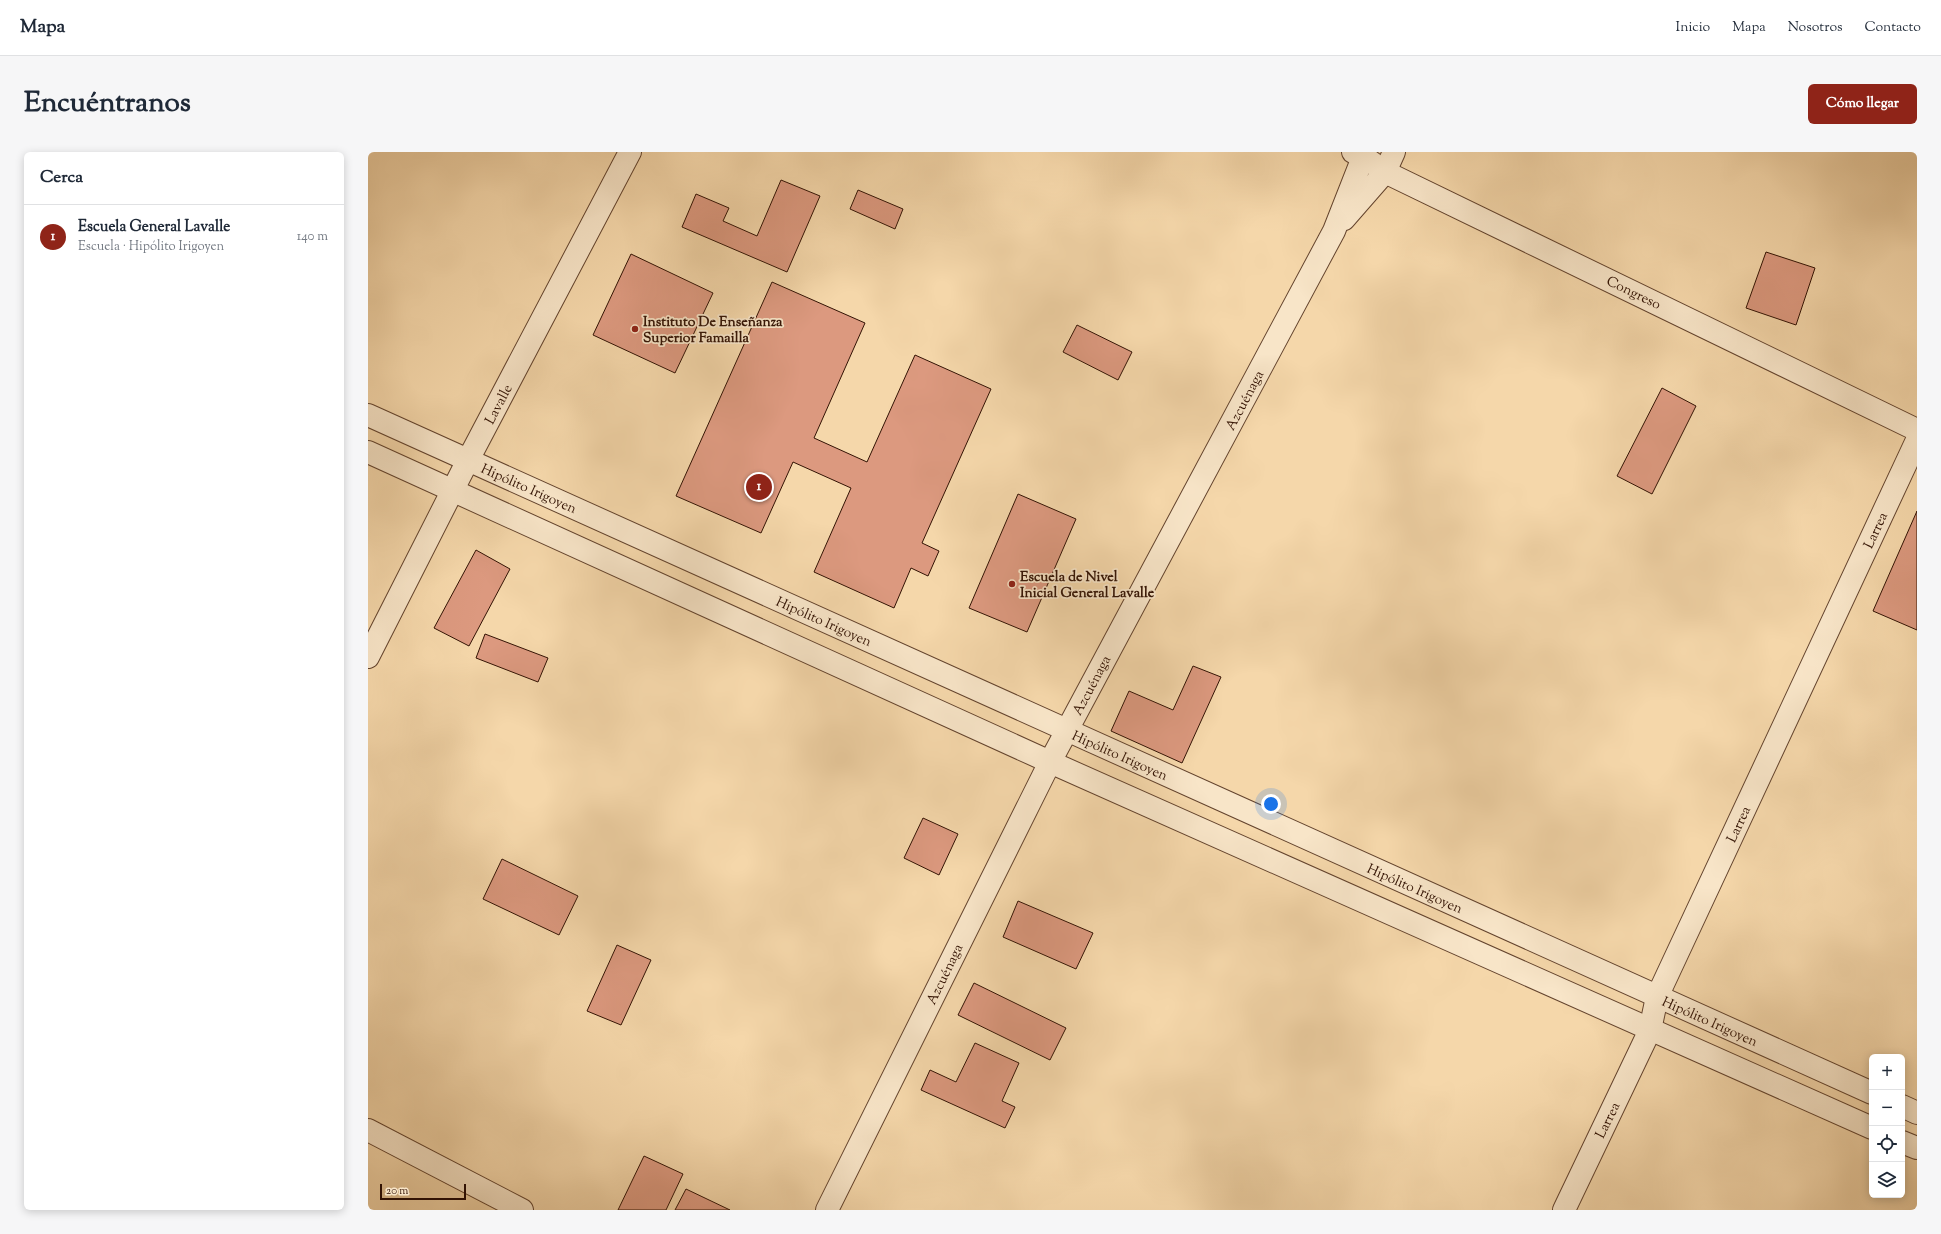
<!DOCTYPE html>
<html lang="es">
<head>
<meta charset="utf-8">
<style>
  body { margin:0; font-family:"Sorts Mill Goudy",serif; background:#f6f6f7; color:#1f2937 }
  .controls { position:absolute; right:12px; bottom:12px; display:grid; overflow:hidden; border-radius:6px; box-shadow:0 2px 10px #0003 }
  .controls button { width:36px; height:36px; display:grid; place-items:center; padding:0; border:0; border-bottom:1px solid #e0e1e3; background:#fff; color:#1f2937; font:20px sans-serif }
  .scale { position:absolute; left:12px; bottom:10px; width:86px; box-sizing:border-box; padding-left:4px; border:2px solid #331304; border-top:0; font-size:11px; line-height:14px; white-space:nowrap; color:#331304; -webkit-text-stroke:3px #f8e5c8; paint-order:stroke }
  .you { position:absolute; left:903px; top:652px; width:14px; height:14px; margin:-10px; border:3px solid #fff; border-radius:50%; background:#1a73e8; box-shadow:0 0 0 6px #1a73e833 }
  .badge { display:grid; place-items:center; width:26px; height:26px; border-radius:50%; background:#8f2418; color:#fff; font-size:13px; font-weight:700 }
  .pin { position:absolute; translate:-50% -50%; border:2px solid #fff; box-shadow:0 1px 4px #0006 }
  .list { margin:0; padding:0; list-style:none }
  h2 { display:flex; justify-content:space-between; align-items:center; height:52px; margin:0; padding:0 16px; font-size:17px }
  h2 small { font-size:13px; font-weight:400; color:#747a83 }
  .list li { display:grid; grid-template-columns:26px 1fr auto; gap:12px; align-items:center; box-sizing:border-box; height:64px; padding:0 16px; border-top:1px solid #e0e1e3 }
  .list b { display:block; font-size:15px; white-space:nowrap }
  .list p { margin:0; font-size:13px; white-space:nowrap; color:#747a83 }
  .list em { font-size:13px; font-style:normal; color:#747a83 }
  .icon { flex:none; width:22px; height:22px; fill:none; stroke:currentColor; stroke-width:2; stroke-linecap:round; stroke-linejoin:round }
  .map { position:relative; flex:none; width:1549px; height:1058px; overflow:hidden; border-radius:6px }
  header { display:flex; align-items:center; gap:24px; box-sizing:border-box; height:56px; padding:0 20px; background:#fff; border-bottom:1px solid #e0e1e3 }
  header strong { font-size:19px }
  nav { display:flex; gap:22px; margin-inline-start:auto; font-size:14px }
  .intro { display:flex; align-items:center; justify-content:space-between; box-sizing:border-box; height:96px; padding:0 24px }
  h1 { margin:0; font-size:28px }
  .button { padding:10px 18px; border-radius:6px; background:#8f2418; color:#fff; font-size:14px; font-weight:700 }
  main { display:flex; gap:24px; padding:0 24px }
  aside { flex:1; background:#fff; border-radius:6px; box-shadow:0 2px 10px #0003 }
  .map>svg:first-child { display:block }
</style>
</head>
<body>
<header>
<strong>Mapa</strong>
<nav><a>Inicio</a><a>Mapa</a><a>Nosotros</a><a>Contacto</a></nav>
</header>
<div class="intro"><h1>Encuéntranos</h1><a class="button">Cómo llegar</a></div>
<main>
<aside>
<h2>Cerca<small></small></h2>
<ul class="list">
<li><span class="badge">1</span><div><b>Escuela General Lavalle</b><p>Escuela · Hipólito Irigoyen</p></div><em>140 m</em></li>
</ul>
</aside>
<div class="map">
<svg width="1549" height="1058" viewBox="0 0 1549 1058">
  <rect width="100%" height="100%" fill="#f5d7aa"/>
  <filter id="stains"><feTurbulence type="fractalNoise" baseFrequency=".005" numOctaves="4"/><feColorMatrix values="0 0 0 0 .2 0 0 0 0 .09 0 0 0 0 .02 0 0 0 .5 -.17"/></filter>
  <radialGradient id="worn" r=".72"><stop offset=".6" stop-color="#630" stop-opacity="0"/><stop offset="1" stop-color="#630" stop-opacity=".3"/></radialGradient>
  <!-- building -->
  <g fill="#dc997f" stroke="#331304">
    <path d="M413,28L452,44L419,120L314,75L328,42L361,56L355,69L389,84Z"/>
    <path d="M490,38L535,57L527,77L482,57Z"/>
    <path d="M1398,100L1447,116L1428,173L1378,156Z"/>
    <path d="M263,102L345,141L307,221L225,183Z"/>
    <path d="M404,130L497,171L446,286L499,310L547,203L623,237L554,391L571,399L560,424L543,416L526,456L446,420L483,336L425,310L393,381L308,344Z"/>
    <path d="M709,173L764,200L750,228L695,200Z"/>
    <path d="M1294,236L1328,254L1284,342L1249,324Z"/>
    <path d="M650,342L708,367L659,480L601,456Z"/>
    <path d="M1549,359V478L1505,459Z"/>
    <path d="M108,398L142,417L101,494L66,476Z"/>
    <path d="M117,482L180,506L170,530L108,506Z"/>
    <path d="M825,514L853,525L814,611L743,579L761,539L805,558Z"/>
    <path d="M555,666L590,682L571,723L536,706Z"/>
    <path d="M134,707L210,744L191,783L115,747Z"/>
    <path d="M650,749L725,781L708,817L635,785Z"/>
    <path d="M249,793L283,808L253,873L219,859Z"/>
    <path d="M606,831L698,876L682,908L590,863Z"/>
    <path d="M607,891L651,911L634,949L647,955L637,976L553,938L562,918L588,930Z"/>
    <path d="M276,1004L315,1022L298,1058H250Z"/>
    <path d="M318,1037L362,1058H307Z"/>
  </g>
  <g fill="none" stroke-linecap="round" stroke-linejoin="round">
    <!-- minor casing -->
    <g stroke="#64442e" stroke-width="24">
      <g id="minor">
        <path d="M985,0L995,4L1017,20L1549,278"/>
        <path d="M976,67L1017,20L1026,0"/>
        <path d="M0,263L1504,941"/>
        <path d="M0,300L682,610L1504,976"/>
        <path d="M0,505L100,308L262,0"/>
        <path d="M1534,954L1549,961"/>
        <path d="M0,978L154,1058"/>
        <path d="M1534,990L1549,996"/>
        <path d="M459,1058L682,610L966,79L997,0"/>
        <path d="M1196,1058L1282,878L1289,845L1549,288"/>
      </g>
    </g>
    <!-- minor -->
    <use href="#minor" stroke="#f8e5c8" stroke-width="22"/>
  </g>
  <!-- markers -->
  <g fill="#8f2418" stroke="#f8e5c8" stroke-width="1.5">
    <circle cx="267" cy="177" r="4"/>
    <circle cx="644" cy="432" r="4"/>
  </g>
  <g text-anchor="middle" stroke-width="3.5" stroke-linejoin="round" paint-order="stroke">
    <!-- street labels -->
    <g font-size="14" fill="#331304" stroke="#f8e5c8">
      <text transform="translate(1266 140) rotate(26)" y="5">Congreso</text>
      <text transform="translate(876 248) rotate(-62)" y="5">Azcuénaga</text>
      <text transform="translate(130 252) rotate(-62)" y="5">Lavalle</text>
      <text transform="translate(161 336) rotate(24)" y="5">Hipólito Irigoyen</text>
      <text transform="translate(1507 378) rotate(-65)" y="5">Larrea</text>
      <text transform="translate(456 469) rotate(24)" y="5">Hipólito Irigoyen</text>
      <text transform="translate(723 533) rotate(-62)" y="5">Azcuénaga</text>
      <text transform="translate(752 603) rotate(24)" y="5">Hipólito Irigoyen</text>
      <text transform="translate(1370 672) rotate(-65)" y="5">Larrea</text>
      <text transform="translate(1047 736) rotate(24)" y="5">Hipólito Irigoyen</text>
      <text transform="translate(576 822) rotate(-64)" y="5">Azcuénaga</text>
      <text transform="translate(1342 869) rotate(24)" y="5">Hipólito Irigoyen</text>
      <text transform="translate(1239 968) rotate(-64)" y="5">Larrea</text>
    </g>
    <!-- poi labels -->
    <g font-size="14" font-weight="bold" fill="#331304" stroke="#f8e5c8" text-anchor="start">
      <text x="275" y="174">Instituto De Enseñanza<tspan x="275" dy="16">Superior Famailla</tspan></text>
      <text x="652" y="429">Escuela de Nivel<tspan x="652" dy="16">Inicial General Lavalle</tspan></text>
    </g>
  </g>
  <rect width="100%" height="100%" filter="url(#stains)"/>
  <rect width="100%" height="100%" fill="url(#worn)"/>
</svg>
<div class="controls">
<button>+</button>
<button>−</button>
<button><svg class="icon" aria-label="locate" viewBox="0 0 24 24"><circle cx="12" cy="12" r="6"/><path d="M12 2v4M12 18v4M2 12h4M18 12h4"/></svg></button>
<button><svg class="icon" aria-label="layers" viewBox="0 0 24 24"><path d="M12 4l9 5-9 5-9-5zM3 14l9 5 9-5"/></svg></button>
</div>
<div class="scale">20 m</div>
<div class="you"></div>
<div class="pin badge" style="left:391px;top:335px">1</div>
</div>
</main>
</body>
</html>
